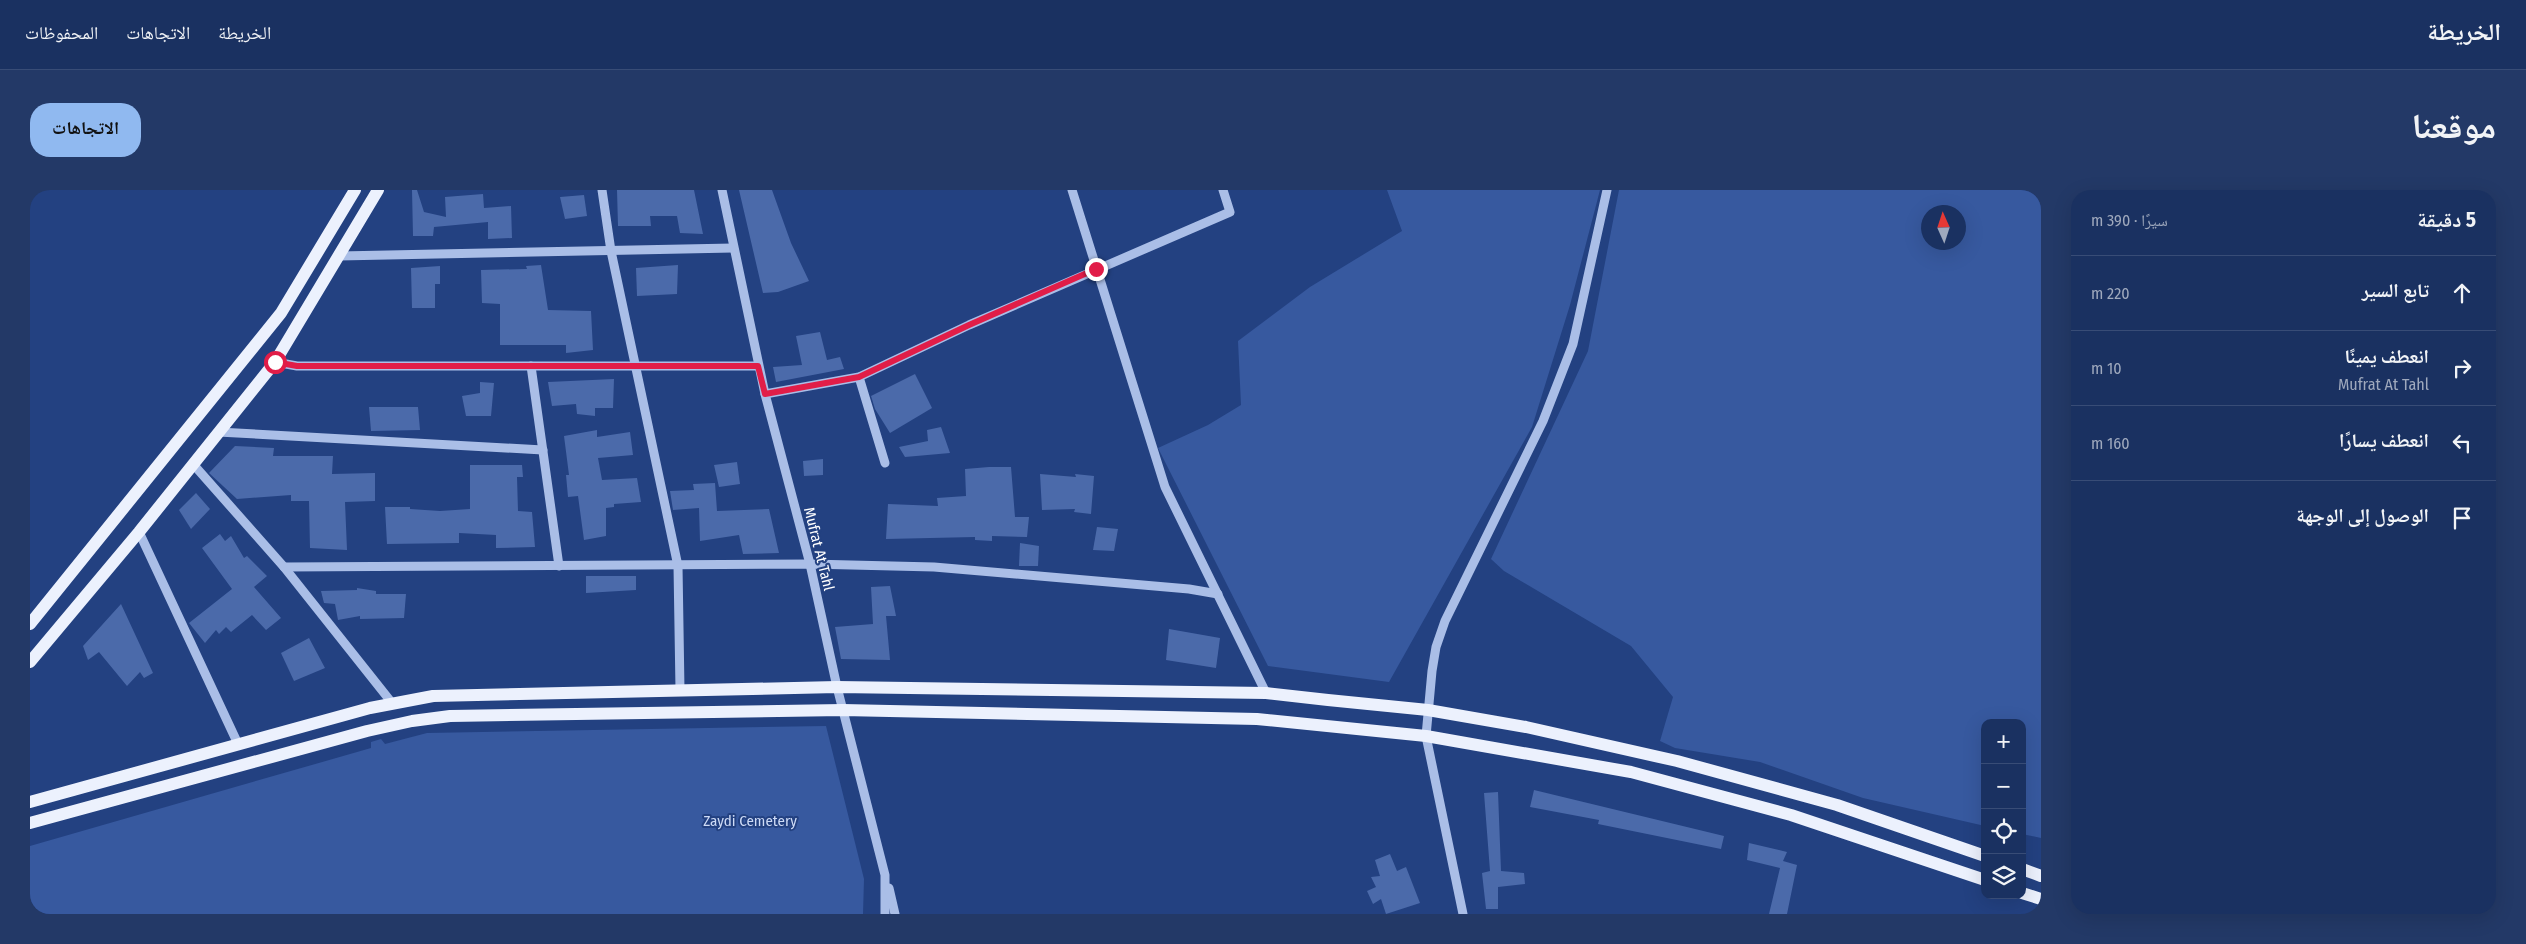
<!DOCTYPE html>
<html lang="ar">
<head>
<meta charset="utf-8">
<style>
  body { margin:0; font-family:"Fira Sans Condensed","Noto Naskh Arabic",sans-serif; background:#233967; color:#f1f3f6; direction:rtl }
  .controls { position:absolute; right:15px; bottom:15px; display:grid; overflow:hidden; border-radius:10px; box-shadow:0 5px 20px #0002 }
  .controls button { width:45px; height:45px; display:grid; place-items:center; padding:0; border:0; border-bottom:1px solid #384c76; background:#1a3161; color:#f1f3f6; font:25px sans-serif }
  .compass { position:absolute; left:1891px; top:15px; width:45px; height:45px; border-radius:50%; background:#1a3161; box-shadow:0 5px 20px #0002; rotate:357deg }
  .stop { position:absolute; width:15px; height:15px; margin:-11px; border:4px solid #e11d48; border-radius:50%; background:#fff }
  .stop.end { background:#e11d48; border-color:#fff; box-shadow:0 1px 5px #0008 }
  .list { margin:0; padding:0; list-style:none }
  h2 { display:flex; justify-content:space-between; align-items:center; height:65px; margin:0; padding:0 20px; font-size:21px }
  h2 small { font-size:16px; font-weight:400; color:#9fa9bd }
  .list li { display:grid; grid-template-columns:32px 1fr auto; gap:15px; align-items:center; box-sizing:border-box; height:75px; padding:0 20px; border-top:1px solid #384c76 }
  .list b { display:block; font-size:19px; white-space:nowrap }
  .list p { margin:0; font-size:16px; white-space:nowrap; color:#9fa9bd }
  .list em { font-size:16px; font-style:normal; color:#9fa9bd }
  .icon { flex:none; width:28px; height:28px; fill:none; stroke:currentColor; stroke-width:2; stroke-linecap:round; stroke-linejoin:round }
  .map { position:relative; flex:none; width:2011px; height:724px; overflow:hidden; direction:ltr; border-radius:20px }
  header { display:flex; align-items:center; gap:30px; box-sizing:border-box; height:70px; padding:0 25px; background:#1a3161; border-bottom:1px solid #384c76 }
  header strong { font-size:24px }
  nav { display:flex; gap:28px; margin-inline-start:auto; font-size:18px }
  .intro { display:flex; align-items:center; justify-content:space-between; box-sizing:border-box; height:120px; padding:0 30px }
  h1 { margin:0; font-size:35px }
  .button { padding:12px 22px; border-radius:20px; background:#90b9f0; color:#111; font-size:18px; font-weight:700 }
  main { display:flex; gap:30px; padding:0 30px }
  aside { flex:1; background:#1a3161; border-radius:20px; box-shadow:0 5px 20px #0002 }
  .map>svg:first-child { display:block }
</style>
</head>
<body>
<header>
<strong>الخريطة</strong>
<nav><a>الخريطة</a><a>الاتجاهات</a><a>المحفوظات</a></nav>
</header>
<div class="intro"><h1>موقعنا</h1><a class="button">الاتجاهات</a></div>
<main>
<aside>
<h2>5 دقيقة<small>سيرًا · 390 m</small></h2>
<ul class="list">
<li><svg class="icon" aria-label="ahead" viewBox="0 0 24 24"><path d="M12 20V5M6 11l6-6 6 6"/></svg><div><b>تابع السير</b></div><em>220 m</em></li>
<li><svg class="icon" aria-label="right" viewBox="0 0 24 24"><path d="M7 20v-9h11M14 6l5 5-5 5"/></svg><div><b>انعطف يمينًا</b><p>Mufrat At Tahl</p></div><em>10 m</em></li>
<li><svg class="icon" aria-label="left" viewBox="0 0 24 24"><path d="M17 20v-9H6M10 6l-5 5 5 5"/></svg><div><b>انعطف يسارًا</b></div><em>160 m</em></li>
<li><svg class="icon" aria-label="arrive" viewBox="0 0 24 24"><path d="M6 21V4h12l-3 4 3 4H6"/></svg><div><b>الوصول إلى الوجهة</b></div></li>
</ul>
</aside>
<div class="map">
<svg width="2011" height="724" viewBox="0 0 2011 724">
  <rect width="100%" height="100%" fill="#234181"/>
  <!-- green -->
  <g fill="#37599f" fill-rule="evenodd">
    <path d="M1357,0H1570L1540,115L1502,237L1359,492L1238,476L1128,258L1178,235L1211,215L1208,151L1280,97L1372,41Z"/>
    <path d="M1589,0H2011V648L1992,644V533H1955V636L1833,608L1730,572L1645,558L1630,551L1643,507L1601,456L1474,381L1461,369L1558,161ZM1928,22V52H1898V22Z"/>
    <path d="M796,536L834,689L833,724H0V656L341,558V552L351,549L355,554L397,543Z"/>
  </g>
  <!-- building -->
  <g fill="#4b6aaa">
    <path d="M382,0H387L394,22L416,27L415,7L453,4L454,18L481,16L482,48L458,49V32L404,37L403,46H383Z"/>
    <path d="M587,0H664L673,44L650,43L647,26H620L621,36H588Z"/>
    <path d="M709,0H742L761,53L779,91L748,102L733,103Z"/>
    <path d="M554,5L557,26L535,29L530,7Z"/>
    <path d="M511,75L518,120L561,121L563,160L536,163V155H470V114L452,113L451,80L497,79L496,76Z"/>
    <path d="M648,75L647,104L607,106L606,78Z"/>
    <path d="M410,76V94H405V118H382L381,78Z"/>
    <path d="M790,142L797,170L810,167L814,179L746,192L743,177L772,175L766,146Z"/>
    <path d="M885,184L902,218L860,243L845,219L841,206Z"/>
    <path d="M584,189L583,218H565V226L547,224L546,214L522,216L518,192Z"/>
    <path d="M450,192L464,193L461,226H436L432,206L450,203Z"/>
    <path d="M339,217H388L390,240L341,241Z"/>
    <path d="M911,237L920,263L875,267L869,257L898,251L897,240Z"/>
    <path d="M567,240V247L600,242L603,265L568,268L572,290L607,288L611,312L584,314V317L576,318V346L554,350L548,306L538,307L536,285H539L534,246Z"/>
    <path d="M205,256L244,258L243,266H303L302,284L345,283V311L315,312L317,360L280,358L279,311H261V305L207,309L179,283Z"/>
    <path d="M793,269V285L774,286L773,271Z"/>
    <path d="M707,272L710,294L689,297L684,275Z"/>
    <path d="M440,275H492L493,287H487L488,321L502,322L505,357L466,358V345L429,343V353L357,354L355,317H380V319L410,321L440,319Z"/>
    <path d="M959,277H981L985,327H999L997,347L962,346V351L945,350V347L856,349L858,314L908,316L907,308L936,306L935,279Z"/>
    <path d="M1010,284L1046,287L1045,284L1064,286L1061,324L1044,322L1045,319L1012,320Z"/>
    <path d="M685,293L687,321L739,319L749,363L713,364L709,345L670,351L669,318L643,320L640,301L664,300L663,294Z"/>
    <path d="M166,303L180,319L161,339L149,320Z"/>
    <path d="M1067,337L1088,339L1084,361L1063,360Z"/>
    <path d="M190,344L195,351L201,346L214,368L217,366L237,386L224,397L251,428L236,440L222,425L201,442L196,437L189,444L186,440L175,453L159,433L202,399L172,358Z"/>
    <path d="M990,353L1009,356L1008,376H989Z"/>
    <path d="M556,386H606V400L556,403Z"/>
    <path d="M860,396L866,426H856L860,470L811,469L805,437L843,434L841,397Z"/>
    <path d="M327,398L346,401V404H376L374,428L330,429V426L308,430L305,414L294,413L291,401L327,400Z"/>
    <path d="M91,414L123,483L114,488L110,482L97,496L69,462L58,470L53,456Z"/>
    <path d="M1139,439L1190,448L1186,478L1136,470Z"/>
    <path d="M279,448L295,478L264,491L251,463Z"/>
    <path d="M1504,600L1694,646L1691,659L1568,634L1569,630L1500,617Z"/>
    <path d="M1468,602L1471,681L1494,683L1495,694L1468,697V719H1456L1452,683L1460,681L1454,603Z"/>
    <path d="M1719,653L1757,662L1753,671L1767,675L1757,724H1739L1750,678L1717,670Z"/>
    <path d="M1360,664L1367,681L1376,677L1390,713L1356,724L1351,709L1343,714L1337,701L1346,697L1341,687L1350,686L1345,670Z"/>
  </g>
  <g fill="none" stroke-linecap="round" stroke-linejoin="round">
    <!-- minor -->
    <g stroke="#aabee7" stroke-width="9">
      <path d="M572,0L581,61L648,376L650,500"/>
      <path d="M692,0L735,204L780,374L807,497L855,685V724"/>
      <path d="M1042,0L1135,297L1236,503"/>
      <path d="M309,66L703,58"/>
      <path d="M245,172L267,176H728"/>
      <path d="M501,176L529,376"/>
      <path d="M829,187L855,273"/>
      <path d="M735,204L829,187L939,135L1200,22L1193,0"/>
      <path d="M188,242L513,260"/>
      <path d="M163,274L254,377L362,513"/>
      <path d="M109,342L208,554"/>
      <path d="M254,377L780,374L904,377L1159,399L1188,404"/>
      <path d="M859,698L865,724"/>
      <path d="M1433,724L1396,546L1402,481L1406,457L1415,431L1513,231L1543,154L1577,0"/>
    </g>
    <!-- major -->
    <g stroke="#ecf1fd" stroke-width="12">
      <path d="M0,434L251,123L325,0"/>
      <path d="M0,472L109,342L245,172L348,0"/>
      <path d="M0,612L340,518L403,506L807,497L1236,503L1298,510L1398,520L1496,537L1647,571L1807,615L1955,666"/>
      <path d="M0,633L337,541L382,531L420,526L813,520L1227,529L1396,546L1601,582L1761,625L1955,690"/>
      <path d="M1992,679L2011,686"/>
      <path d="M1992,703L2011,709"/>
    </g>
  </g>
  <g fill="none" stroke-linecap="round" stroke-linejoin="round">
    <!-- route -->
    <path stroke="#e11d48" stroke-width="6" d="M245,172L267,176H728L735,204L829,187L939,135L1066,79"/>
  </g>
  <g text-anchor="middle" stroke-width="4" stroke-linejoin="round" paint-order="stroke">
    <!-- street labels -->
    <g font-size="15" fill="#fff" stroke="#234181">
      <text transform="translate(789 359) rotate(76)" y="5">Mufrat At Tahl</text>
    </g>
    <!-- park labels -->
    <g font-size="15" fill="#cedbf6" stroke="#234181">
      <text x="720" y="636">Zaydi Cemetery</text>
    </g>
  </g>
</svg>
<div class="controls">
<button>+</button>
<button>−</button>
<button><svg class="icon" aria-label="locate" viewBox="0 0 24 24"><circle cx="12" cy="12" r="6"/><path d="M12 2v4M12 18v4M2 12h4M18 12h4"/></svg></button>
<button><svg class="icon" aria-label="layers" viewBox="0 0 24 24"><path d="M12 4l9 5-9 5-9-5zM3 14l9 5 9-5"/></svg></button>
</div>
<svg class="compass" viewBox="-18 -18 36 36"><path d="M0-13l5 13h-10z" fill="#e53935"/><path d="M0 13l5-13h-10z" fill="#9fa9bd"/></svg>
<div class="stop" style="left:245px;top:172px"></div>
<div class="stop end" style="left:1066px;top:79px"></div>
</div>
</main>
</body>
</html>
